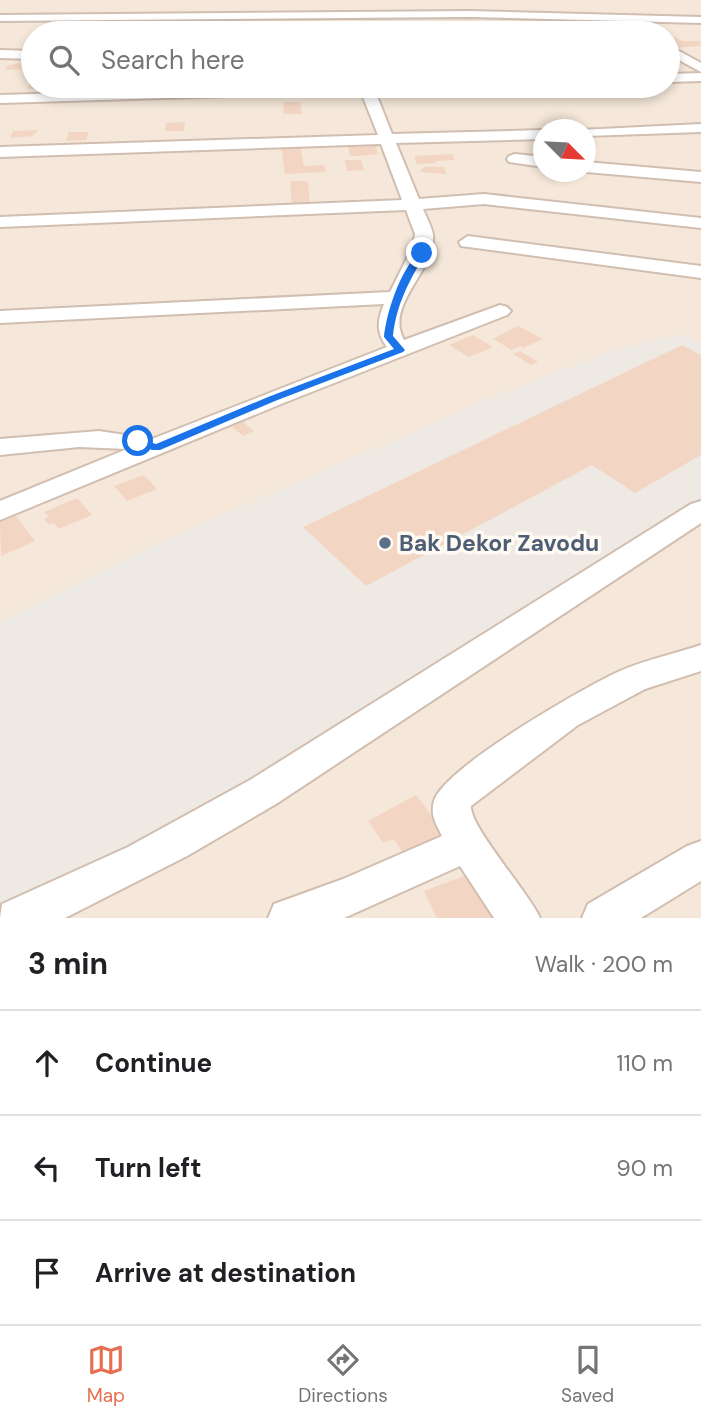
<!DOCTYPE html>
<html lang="en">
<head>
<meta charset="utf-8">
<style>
  body { margin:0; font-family:"DM Sans",sans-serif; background:#f6f6f6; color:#202124 }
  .compass { position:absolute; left:533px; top:119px; width:63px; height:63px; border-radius:50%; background:#fff; box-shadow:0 4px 10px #0003; rotate:114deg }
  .stop { position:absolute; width:21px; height:21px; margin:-16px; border:5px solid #1a73e8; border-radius:50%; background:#fff }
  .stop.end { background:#1a73e8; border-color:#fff; box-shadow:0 2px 7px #0008 }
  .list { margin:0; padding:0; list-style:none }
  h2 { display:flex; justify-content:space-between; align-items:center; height:91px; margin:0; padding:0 28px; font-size:30px }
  h2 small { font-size:23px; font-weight:400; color:#757577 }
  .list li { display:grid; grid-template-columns:46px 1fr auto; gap:21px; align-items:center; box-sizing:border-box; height:105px; padding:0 28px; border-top:2px solid #e0e0e0 }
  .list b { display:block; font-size:26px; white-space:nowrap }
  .list em { font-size:23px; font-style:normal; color:#757577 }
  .icon { flex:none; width:38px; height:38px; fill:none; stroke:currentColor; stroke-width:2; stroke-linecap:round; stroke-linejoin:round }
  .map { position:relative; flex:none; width:701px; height:918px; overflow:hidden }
  .search { position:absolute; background:#fff; box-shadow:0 4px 10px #0003; left:21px; right:21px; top:21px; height:77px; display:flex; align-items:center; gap:18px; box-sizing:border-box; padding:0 24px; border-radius:38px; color:#757577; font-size:26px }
  .sheet { height:406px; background:#fff }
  nav { display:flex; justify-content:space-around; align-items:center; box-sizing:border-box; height:98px; border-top:2px solid #e0e0e0; background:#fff; font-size:19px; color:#757577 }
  nav a { display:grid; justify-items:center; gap:4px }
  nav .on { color:#e76f51 }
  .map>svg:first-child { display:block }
</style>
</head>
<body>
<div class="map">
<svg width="701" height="918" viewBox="0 0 701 918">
  <rect width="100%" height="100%" fill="#fdf6ec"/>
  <!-- residential -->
  <path fill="#f5e8da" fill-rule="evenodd" d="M0,0H701V918H0ZM33,33H668V86H33ZM544,130H586V172H544Z"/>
  <!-- industrial -->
  <path fill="#efe9e4" d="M682,334L701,343V497L267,776L153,844L0,909V621L153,545L500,394L615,349Z"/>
  <!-- building -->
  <g fill="#f3d5c3">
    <path d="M668,37H675L682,41H700L701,46L672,48L668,45Z"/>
    <path d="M23,59H33V65L29,69L5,70L8,65L21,63Z"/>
    <path d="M33,83V86H70V88L27,89L30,84Z"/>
    <path d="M284,102H300L302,114H283Z"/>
    <path d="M185,122L184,131H165L166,123Z"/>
    <path d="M39,130L32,136L10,138L13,131Z"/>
    <path d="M69,132H89L86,140L66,141Z"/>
    <path d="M281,146H300L304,166L324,165L326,172L285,174Z"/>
    <path d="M376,146L378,154L359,156H350L348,147Z"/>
    <path d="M452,154L455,160L436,161L437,163L417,164L414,156Z"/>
    <path d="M345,160H361L364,170L347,171Z"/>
    <path d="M425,167H444L446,174L421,172L420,170Z"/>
    <path d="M290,181H308L310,205H292Z"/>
    <path d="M518,326L543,339L523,348L520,346L512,350L493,339Z"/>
    <path d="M473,335L493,347L469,357L449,345Z"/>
    <path d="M682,345L701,355V455L635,493L592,465L366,586L303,527Z"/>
    <path d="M520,351L535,360L538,362L531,365L513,354Z"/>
    <path d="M243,422L254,431L243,436L232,427Z"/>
    <path d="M144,475L157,489L127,501L114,486Z"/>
    <path d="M77,498L92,515L59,529L54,523L49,525L44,519L49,517L44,512Z"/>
    <path d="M16,516L35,541L1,556L0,522Z"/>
    <path d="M416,795L448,837L410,861L393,839L383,843L368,821Z"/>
    <path d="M467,875L492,918H437L424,891Z"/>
  </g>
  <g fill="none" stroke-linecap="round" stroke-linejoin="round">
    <!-- minor casing -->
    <g stroke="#d1beb0" stroke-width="4">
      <g id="minor">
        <path d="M470,11L701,17V23L470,17L0,21V15Z"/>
        <path d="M668,45L701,63V72L668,54Z"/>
        <path d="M0,50L33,51V59L0,58Z"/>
        <path d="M701,73V81L668,82V74Z"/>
        <path d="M296,86H423L417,90L375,91L392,134L544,130V139L396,143L419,199L484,194L701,218V228L484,204L423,209C426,217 432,227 433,235C436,271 384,304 404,340L500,305L507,307L511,311L507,315L281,404L0,520V501L127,449L79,447L0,455V439L99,431L152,439L387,347C376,333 377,320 384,304L0,323V311L390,292L412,248L415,234L406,210L0,227V217L402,200L381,144L0,157V147L378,135L361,92L0,103V95Z"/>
        <path d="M701,124V132L586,136V130H580Z"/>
        <path d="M515,154L544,157V167L509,162L507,159L509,156Z"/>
        <path d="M586,162L701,172V182L586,172Z"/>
        <path d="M468,236L701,266V278L461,246L459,242Z"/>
        <path d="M701,501V523L276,804L187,856L65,918H0L2,904L128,847L250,780L691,504Z"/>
        <path d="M701,645V671L645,689L578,725L471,806C469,826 529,893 540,918H494L460,866L344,918H268L274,904L343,879L442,836C436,824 430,815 434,801C444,768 584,687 620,671C645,660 674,654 701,645Z"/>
        <path d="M701,841V881L641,918H582L588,904L687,846Z"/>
      </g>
    </g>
    <!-- minor -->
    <use href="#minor" fill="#fff" fill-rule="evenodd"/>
  </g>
  <!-- route -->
  <path fill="#1a73e8" d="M422,251L426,253C410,279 396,305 393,336L405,350L403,352L275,401L160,450H152L132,441L138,438L156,444L268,397L394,349L384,337C386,313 402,264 422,251Z"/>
  <!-- markers -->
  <circle fill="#5c6f8a" stroke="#fffaf3" stroke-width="2.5" cx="385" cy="543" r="7"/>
  <g text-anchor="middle" stroke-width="7" stroke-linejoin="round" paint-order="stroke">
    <!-- service labels -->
    <g font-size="23" font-weight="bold" fill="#4e5e75" stroke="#fffaf3" text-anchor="start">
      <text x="399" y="551">Bak Dekor Zavodu</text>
    </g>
  </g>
</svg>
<svg class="compass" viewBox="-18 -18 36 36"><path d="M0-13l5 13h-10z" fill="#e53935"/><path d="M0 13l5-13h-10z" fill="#757577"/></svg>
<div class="stop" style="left:138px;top:441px"></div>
<div class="stop end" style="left:422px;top:253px"></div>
<div class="search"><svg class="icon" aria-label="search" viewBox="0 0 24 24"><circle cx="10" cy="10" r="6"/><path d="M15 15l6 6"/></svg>Search here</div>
</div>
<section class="sheet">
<h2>3 min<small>Walk · 200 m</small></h2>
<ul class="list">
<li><svg class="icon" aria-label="ahead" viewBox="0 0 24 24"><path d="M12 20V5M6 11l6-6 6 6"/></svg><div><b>Continue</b></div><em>110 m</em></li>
<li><svg class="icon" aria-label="left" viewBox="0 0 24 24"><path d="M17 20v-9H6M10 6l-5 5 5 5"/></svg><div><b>Turn left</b></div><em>90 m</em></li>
<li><svg class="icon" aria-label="arrive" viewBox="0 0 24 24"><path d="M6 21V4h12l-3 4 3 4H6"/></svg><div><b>Arrive at destination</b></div></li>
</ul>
</section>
<nav>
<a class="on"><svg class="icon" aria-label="map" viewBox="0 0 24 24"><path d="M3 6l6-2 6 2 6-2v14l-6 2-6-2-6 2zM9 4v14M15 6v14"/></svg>Map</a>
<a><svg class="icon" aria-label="directions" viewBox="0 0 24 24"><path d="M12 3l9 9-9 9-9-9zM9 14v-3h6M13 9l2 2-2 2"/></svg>Directions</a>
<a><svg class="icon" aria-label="saved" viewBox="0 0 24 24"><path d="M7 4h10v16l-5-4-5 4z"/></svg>Saved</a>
</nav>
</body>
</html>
